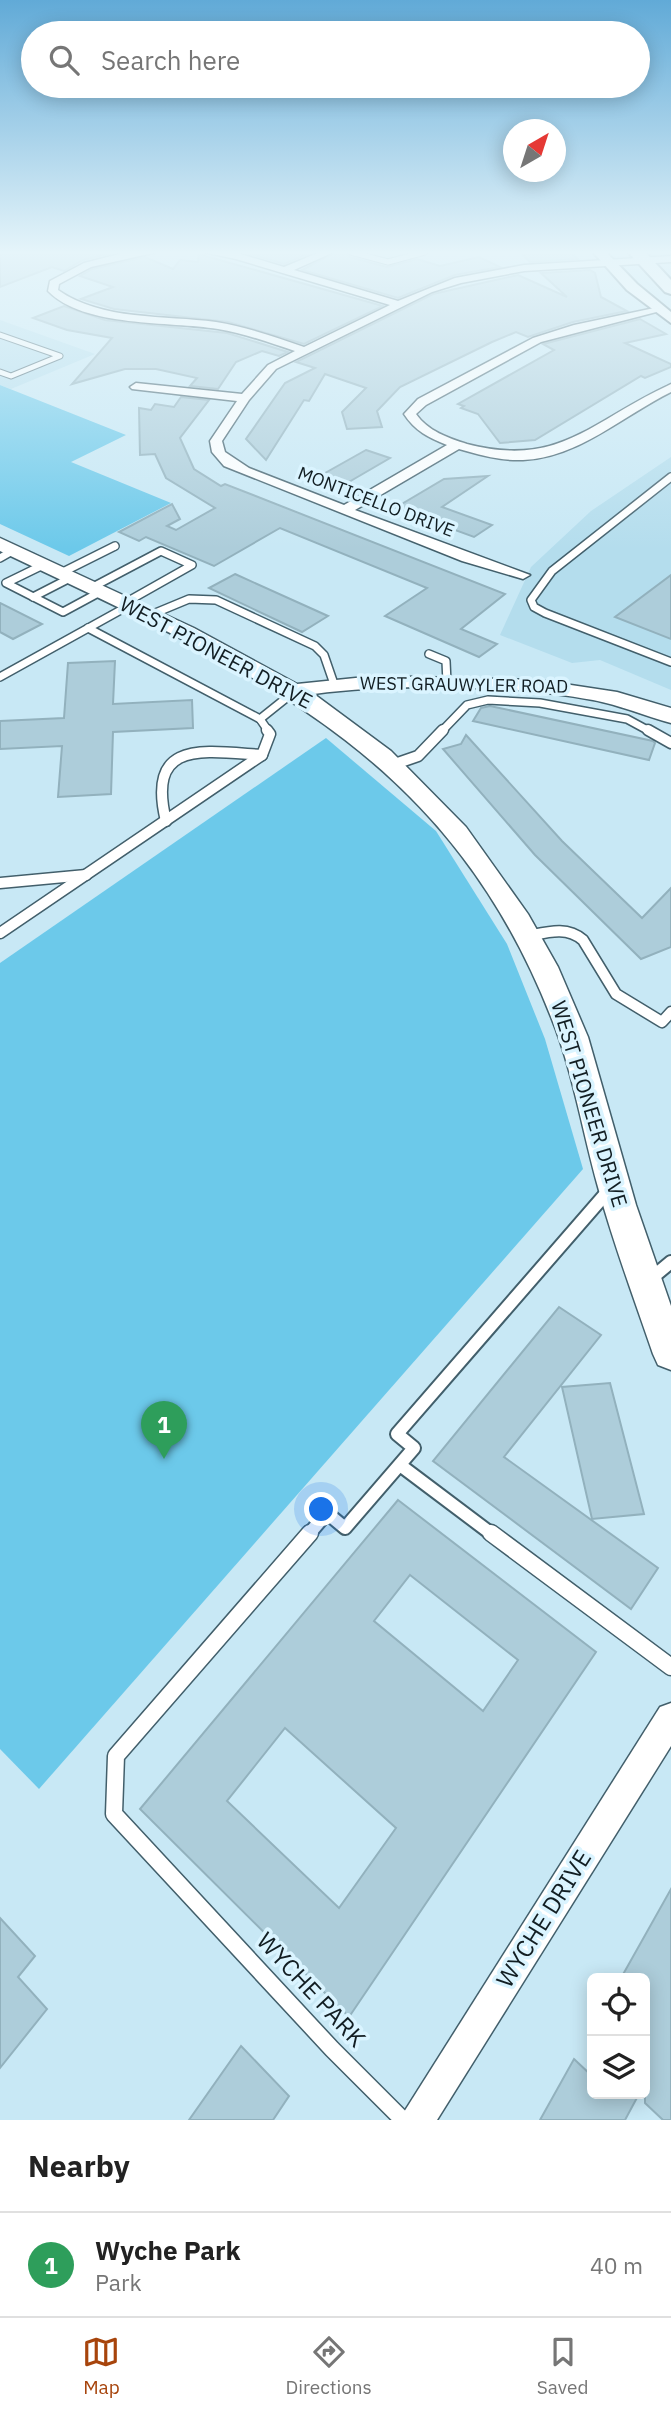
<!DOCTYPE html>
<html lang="en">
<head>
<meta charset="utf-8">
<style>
  body { margin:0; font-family:"IBM Plex Sans",sans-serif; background:#f6f6f6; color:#222 }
  .controls { position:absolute; right:21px; bottom:21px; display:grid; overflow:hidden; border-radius:10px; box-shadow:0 4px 18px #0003 }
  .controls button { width:63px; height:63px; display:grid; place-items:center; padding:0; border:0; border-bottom:2px solid #e0e0e0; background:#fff; color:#222; font:35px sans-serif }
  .compass { position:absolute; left:503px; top:119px; width:63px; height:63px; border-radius:50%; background:#fff; box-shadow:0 4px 18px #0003; rotate:39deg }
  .you { position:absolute; left:322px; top:1510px; width:24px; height:24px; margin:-18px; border:5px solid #fff; border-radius:50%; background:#1a73e8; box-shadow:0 0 0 10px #1a73e833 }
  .badge { display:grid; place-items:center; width:46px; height:46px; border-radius:50%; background:#a7440c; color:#fff; font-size:23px; font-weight:700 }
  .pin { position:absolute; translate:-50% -58px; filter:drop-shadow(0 2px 4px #0008) }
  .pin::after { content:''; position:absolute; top:37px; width:24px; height:21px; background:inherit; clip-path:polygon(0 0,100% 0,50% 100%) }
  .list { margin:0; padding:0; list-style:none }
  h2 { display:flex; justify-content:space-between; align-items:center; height:91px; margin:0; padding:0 28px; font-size:30px }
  h2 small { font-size:23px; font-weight:400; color:#767676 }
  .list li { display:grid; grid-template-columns:46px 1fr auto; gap:21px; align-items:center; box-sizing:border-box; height:105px; padding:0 28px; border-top:2px solid #e0e0e0 }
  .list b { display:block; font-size:26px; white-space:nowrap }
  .list p { margin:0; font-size:23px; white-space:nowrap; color:#767676 }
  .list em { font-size:23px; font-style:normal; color:#767676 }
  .icon { flex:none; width:38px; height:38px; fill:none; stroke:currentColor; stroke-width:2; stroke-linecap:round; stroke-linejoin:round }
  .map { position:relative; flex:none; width:671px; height:2120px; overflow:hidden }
  .search { position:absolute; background:#fff; box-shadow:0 4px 18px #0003; left:21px; right:21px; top:21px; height:77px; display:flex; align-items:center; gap:18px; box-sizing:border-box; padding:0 24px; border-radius:38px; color:#767676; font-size:26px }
  .sheet { height:196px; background:#fff }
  nav { display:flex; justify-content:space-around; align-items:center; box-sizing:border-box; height:98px; border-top:2px solid #e0e0e0; background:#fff; font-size:19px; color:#767676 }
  nav a { display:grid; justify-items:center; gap:4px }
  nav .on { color:#a7440c }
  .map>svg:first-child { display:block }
</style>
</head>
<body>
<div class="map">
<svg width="671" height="2120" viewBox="0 0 671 2120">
  <rect width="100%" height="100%" fill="#c8e8f5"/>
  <!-- built -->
  <g fill="#b4dded">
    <path d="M0,320L95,354L11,389L0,385Z"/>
    <path d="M671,457V690L600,660L572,663L500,635L531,567L591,511Z"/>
  </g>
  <!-- green -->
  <g fill="#6cc9ea">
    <path d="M0,385L126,435L71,462L171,503L69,556L0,524Z"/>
    <path d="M326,738L436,831L507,944L545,1039L583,1169L39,1789L0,1749V963Z"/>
  </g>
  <!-- building -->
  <g fill="#adcdda" stroke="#92b1bd" stroke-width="2" fill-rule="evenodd">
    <path d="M0,252H115L83,260L64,271L52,267L0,287Z"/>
    <path d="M199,252L202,255L383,306L304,344L228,322L114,309L81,299L113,287L80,276L92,269L145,257L173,269L180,260L198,262Z"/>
    <path d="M244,252H312L284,264Z"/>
    <path d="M336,252H346L350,257L387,267L417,259L440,266L479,257L500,267L455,275L398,298L302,270Z"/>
    <path d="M520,252H570L578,259L530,262Z"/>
    <path d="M590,270L595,273L601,297L627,311L573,322L528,337L516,332L492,342L400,387L377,411L382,427L347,429L342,412L366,388L325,374L309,401L304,400L266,460L246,439L285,383L315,368L296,362L433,294L518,275L567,297L541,273Z"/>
    <path d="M64,306L105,320L227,333L288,352L279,356L262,351L236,362L218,389L190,386L197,378L156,369H125L72,384L112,338L67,330L33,318Z"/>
    <path d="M640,319L666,334L625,343L671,364V367L645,378L641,376L535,440L500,443L478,414L461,408L464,406L458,404L554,350L543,344Z"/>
    <path d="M181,397L209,400L180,438L194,469L221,486L225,484L505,594L461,629L497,644L479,657L385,616L427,588L280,528L214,566L146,537L139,541L119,532L172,504L180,519L167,526L176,530L215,508L166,478L155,454L140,455L139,408L151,410L155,404L174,407Z"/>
    <path d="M366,450L390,458L342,486L318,477Z"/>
    <path d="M488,476L442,507L492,525L474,537L395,508L444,479Z"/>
    <path d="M235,574L328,616L302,632L209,588Z"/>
    <path d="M671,575V639L615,617Z"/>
    <path d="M0,603L42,624L13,639L0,632Z"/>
    <path d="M115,661L113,704L192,700L193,728L113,732L111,794L58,797L62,746L0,749V721L64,718L68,663Z"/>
    <path d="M490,706L653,741L655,743L649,760L473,721L481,708Z"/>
    <path d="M466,735L562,841L642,918L671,888V947L641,959L535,855L443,749L461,744Z"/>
    <path d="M559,1307L601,1335L504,1457L658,1568L631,1609L433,1461Z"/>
    <path d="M610,1383L644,1514L592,1519L562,1387Z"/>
    <path d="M398,1500L596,1652L349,2017L140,1809ZM410,1575L518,1660L483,1711L374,1621ZM285,1728L396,1828L339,1908L227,1801Z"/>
    <path d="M671,1889V2120H663L645,2103V1978H621Z"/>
    <path d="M0,1918L35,1956L18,1977L47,2009L0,2068Z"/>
    <path d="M241,2046L289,2096L273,2120H189Z"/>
    <path d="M574,2059L592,2076V2094H639L625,2120H540Z"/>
  </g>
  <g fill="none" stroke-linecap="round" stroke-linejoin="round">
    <!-- service-far4 casing -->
    <g stroke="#425f6b" stroke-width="7">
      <g id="service-far4">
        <path d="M351,252L388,262L425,252"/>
        <path d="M0,335L60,356L11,376L0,372"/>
      </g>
    </g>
    <!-- service-far3 casing -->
    <g stroke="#425f6b" stroke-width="10">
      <g id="service-far3">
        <path d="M671,477L552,571L531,600L534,607L545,613L671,662"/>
        <path d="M0,558L14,550"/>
        <path d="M43,565L6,583L63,612L100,592"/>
        <path d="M61,573L115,546"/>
        <path d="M91,588L161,551L192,565L123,604"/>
        <path d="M33,597L70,578"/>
        <path d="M148,616L189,599L216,600L315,646L324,655L334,684"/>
        <path d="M88,628L260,719L269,732"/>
        <path d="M429,654L446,661L447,683"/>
        <path d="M0,677L128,606"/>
        <path d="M260,719L295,691"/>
        <path d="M441,732L467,705L488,700L540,703L627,719L651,732"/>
      </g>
    </g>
    <!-- service-far2 casing -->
    <g stroke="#425f6b" stroke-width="13">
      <g id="service-far2">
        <path d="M648,730L671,743"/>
        <path d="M392,765L418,756L443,730"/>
        <path d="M166,821C146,739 203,751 262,755"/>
        <path d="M0,883L86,875"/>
        <path d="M0,933L262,755L270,734L267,730"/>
        <path d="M528,936C548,932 567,926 583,940L616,994L662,1022L671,1012"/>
      </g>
    </g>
    <!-- service-far1 casing -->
    <g stroke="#425f6b" stroke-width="16">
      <g id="service-far1">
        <path d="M648,1281L671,1262"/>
        <path d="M400,1465L493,1535"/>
        <path d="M308,1535L327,1513L345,1528L414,1448L397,1434L609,1190"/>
      </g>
    </g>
    <!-- service casing -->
    <g stroke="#425f6b" stroke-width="19">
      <g id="service">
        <path d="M310,1533L116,1756L114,1814L332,2049L403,2120"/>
        <path d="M491,1533L671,1667"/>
      </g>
    </g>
    <!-- minor casing -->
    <g stroke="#425f6b" stroke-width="3">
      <g id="minor">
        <path d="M127,252H157L91,267L59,284L58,290C102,321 165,315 216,322C246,327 275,337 304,347L390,305L236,259L203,252L237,253L284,267L320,252H334L294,270L398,301L455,278L524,265L671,256V262L524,271L461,283L432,292L276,369L249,400L222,441L225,452L249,468L344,505L447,445C429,438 415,431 404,414L418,399L533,338L574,325L659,307L664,310L541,342L426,405L416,414C428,431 448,438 467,444C559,468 590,422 667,386L671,384V392C624,415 578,458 523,460C501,461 480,455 459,449L355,510L530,575L523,579L462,561L224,466L212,452L210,441L237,401L132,389L130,387L136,383L242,394L268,365L295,351C270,343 244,333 218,329C170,321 84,328 48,291L50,281L84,263Z"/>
        <path d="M671,1703V1746L437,2120H399L660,1707Z"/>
      </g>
    </g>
    <!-- tertiary casing -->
    <g stroke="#425f6b" stroke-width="4">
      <path id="tertiary" d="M593,252H606L637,284L671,312V323L627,290Z"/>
    </g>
    <!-- secondary casing -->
    <g stroke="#425f6b" stroke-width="3">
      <path id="secondary" d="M0,538L194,628L297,684L375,676L538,680L617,692L671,708V723C645,716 620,705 593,700C514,685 394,683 314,694L391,751L466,827L528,914L558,967L588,1037L636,1205L671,1306V1370L658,1365L653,1354C634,1298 613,1243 598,1187C582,1130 573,1071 551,1017C445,747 243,667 0,551Z"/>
    </g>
    <!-- primary casing -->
    <g stroke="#425f6b" stroke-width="4">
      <path id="primary" d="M628,252H645L671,280V294L665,292Z"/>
    </g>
    <!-- service-far4 -->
    <use href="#service-far4" stroke="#fff" stroke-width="5"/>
    <!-- service-far3 -->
    <use href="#service-far3" stroke="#fff" stroke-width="7"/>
    <!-- service-far2 -->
    <use href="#service-far2" stroke="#fff" stroke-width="10"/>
    <!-- service-far1 -->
    <use href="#service-far1" stroke="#fff" stroke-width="12"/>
    <!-- service -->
    <use href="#service" stroke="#fff" stroke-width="16"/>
    <!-- minor -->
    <use href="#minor" fill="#fff" fill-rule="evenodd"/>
    <!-- tertiary -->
    <use href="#tertiary" fill="#fff" fill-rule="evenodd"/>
    <!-- secondary -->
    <use href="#secondary" fill="#fff" fill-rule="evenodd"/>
    <!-- primary -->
    <use href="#primary" fill="#fff" fill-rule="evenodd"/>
  </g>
  <!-- sky -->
  <linearGradient id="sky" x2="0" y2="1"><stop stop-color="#61aad7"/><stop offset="0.46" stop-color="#e6f5fa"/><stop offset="1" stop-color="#e6f5fa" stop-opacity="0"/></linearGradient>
  <rect width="671" height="549" fill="url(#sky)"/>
  <g text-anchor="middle" stroke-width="7" stroke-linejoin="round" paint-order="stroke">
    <!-- far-street labels -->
    <g font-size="18" fill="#121e23" stroke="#daf4ff">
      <text transform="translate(376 502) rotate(21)" y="6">MONTICELLO DRIVE</text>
      <text transform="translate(464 685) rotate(1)" y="6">WEST GRAUWYLER ROAD</text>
    </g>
    <!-- street labels -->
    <g font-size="21" fill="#121e23" stroke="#daf4ff">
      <text transform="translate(216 653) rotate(28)" y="7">WEST PIONEER DRIVE</text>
      <text transform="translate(589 1104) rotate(73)" y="7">WEST PIONEER DRIVE</text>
    </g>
    <!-- near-street labels -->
    <g font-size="24" fill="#121e23" stroke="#daf4ff">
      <text transform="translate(544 1919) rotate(-58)" y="8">WYCHE DRIVE</text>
      <text transform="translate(311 1990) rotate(47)" y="8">WYCHE PARK</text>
    </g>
  </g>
</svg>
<div class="controls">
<button><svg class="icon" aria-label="locate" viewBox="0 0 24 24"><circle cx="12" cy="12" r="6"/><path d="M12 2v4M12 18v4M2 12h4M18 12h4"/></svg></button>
<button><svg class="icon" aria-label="layers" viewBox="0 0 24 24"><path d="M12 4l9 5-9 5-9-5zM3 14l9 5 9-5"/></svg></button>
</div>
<svg class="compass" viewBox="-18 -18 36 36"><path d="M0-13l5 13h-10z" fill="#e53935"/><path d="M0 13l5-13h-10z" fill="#767676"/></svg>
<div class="you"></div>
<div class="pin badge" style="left:164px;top:1459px;background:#2e9e5b">1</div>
<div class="search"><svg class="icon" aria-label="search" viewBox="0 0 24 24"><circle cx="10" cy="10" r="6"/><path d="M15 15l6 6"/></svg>Search here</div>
</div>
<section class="sheet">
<h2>Nearby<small></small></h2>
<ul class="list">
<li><span class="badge" style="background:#2e9e5b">1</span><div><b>Wyche Park</b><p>Park</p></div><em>40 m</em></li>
</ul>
</section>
<nav>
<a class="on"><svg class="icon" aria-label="map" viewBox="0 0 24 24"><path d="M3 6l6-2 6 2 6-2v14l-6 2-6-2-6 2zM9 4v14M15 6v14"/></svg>Map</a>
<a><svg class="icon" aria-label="directions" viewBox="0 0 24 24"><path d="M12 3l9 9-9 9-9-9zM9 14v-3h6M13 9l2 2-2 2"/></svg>Directions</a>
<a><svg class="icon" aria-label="saved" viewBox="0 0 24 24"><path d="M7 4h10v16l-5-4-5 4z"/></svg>Saved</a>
</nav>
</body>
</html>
